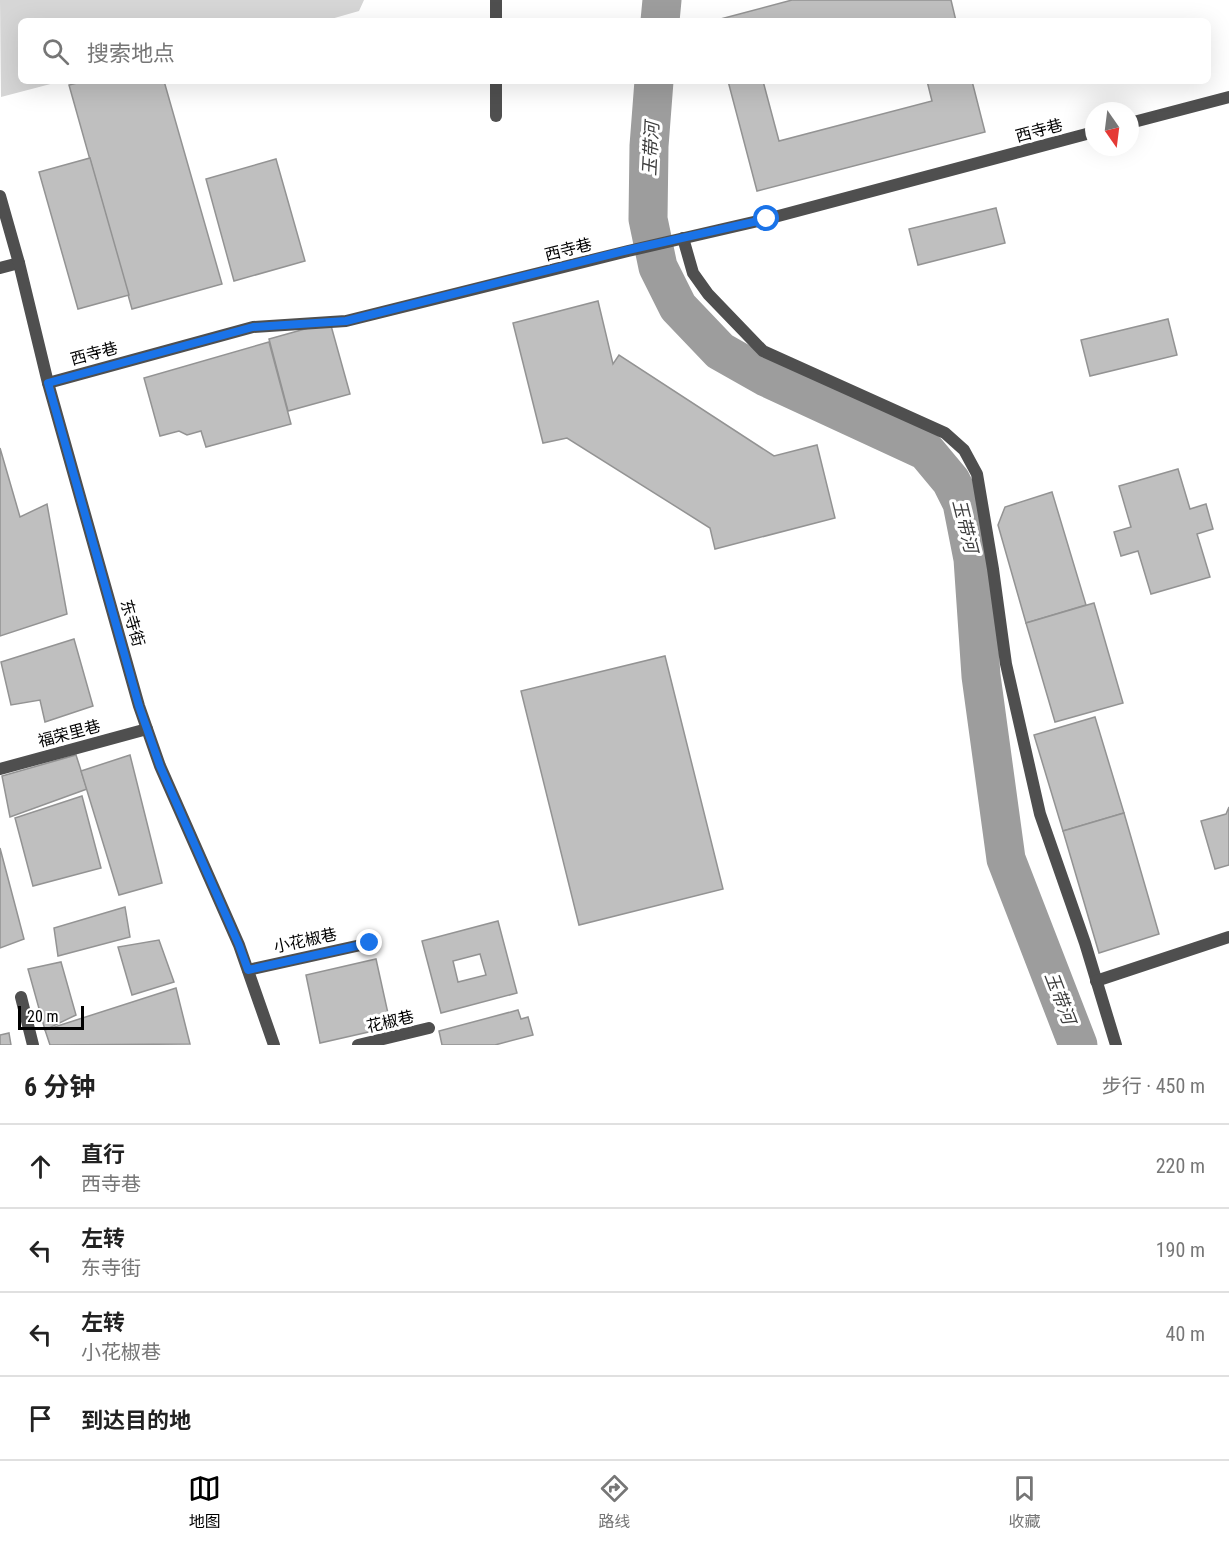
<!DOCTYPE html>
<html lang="zh">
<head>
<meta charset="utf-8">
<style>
  body { margin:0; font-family:"Roboto Condensed","Noto Sans SC",sans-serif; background:#f6f6f6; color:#222 }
  .compass { position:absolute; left:1085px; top:102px; width:54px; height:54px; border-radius:50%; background:#fff; box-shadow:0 6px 24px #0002; rotate:166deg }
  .scale { position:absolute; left:18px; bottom:15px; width:66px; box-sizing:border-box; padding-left:6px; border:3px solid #000; border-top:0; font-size:16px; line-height:21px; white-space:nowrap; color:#000; -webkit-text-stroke:4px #fff; paint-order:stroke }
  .stop { position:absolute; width:18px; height:18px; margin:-14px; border:4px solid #1a73e8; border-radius:50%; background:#fff }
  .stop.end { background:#1a73e8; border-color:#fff; box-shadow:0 2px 6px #0008 }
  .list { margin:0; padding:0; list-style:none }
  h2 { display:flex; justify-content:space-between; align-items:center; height:78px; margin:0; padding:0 24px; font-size:26px }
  h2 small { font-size:20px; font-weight:400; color:#767676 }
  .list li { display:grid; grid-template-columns:39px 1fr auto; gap:18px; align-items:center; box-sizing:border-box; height:84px; padding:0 24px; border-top:2px solid #e0e0e0 }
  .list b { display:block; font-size:22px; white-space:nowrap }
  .list p { margin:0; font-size:20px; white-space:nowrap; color:#767676 }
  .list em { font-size:20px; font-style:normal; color:#767676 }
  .icon { flex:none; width:33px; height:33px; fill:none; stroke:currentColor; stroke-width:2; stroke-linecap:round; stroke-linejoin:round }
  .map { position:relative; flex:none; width:1229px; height:1045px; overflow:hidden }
  .search { position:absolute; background:#fff; box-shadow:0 6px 24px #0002; left:18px; right:18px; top:18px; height:66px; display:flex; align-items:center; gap:15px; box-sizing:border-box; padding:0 21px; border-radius:9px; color:#767676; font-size:22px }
  .sheet { height:414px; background:#fff }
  nav { display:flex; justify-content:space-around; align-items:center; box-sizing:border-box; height:84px; border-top:2px solid #e0e0e0; background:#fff; font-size:16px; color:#767676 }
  nav a { display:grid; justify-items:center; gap:3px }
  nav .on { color:#000 }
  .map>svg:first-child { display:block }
</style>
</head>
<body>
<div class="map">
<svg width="1229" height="1045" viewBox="0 0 1229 1045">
  <rect width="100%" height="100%" fill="#fff"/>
  <!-- green -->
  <path fill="#d6d6d6" d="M0,0H364L359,11L324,21H21V81H62L1,97Z"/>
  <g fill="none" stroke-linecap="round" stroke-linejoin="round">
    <!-- river -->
    <g stroke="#9d9d9d" stroke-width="39">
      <path d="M660,21L662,0"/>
      <path d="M654,81L649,146L648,219L658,267L678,307L720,351L766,377L926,451L951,481L962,503L973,559L981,676L1006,859L1078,1045"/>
    </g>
  </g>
  <!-- building -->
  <g fill="#bfbfbf" stroke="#939393" stroke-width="1.5" fill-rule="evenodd">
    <path d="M792,0H951L956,21H911V19L904,21H713Z"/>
    <path d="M85,81H164L222,284L132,309L69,85Z"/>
    <path d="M728,81H763L779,141L932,101L927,81H972L985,132L757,191Z"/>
    <path d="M90,158L129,295L78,309L39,172Z"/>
    <path d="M276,159L305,261L234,281L206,179Z"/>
    <path d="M996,208L1005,243L918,265L909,229Z"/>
    <path d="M598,301L613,364L619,355L774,456L817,445L835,518L715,549L710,528L567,438L543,443L513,323Z"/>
    <path d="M1168,319L1177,355L1090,376L1081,340Z"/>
    <path d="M330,322L350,394L288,411L269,339Z"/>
    <path d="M269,342L291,424L206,447L201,431L187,435L179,431L160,436L144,378Z"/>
    <path d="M0,448L20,517L47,504L67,614L0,636Z"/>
    <path d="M1178,469L1190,509L1206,504L1213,529L1197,534L1210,577L1151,594L1138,551L1121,556L1114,532L1131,527L1119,486Z"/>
    <path d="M1052,492L1086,605L1026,623L998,525L1005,507Z"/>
    <path d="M1094,603L1123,703L1055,722L1026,623Z"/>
    <path d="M74,639L93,706L45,722L40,700L11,705L1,662Z"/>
    <path d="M665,656L723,889L579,925L521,691Z"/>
    <path d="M1095,717L1124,813L1063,831L1034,735Z"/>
    <path d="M76,755L87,789L10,817L2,776Z"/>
    <path d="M130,755L162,883L119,895L81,771Z"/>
    <path d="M82,796L101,868L33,886L15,818Z"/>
    <path d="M1229,807V865L1215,869L1201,821L1226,814Z"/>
    <path d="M1124,813L1159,934L1099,953L1063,831Z"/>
    <path d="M0,848L24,939L0,948Z"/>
    <path d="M125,907L130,937L58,956L54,928Z"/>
    <path d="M498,921L517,993L441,1013L422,941ZM480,954L486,975L458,982L453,961Z"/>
    <path d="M159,940L174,982L132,995L118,947Z"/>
    <path d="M376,959L391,1027L320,1043L306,975Z"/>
    <path d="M61,962L76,1015L45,1030L28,969Z"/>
    <path d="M176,988L190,1044L50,1045L45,1030Z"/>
    <path d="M518,1010L521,1019L528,1017L533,1035L495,1045H442L439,1031Z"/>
    <path d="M9,1033L11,1045H0V1035Z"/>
  </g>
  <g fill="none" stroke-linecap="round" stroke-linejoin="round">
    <!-- service -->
    <g stroke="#4f4f4f" stroke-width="12">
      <path d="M0,769L147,729"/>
      <path d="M248,970L370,943"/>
      <path d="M21,997L33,1045"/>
      <path d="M358,1045L429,1028"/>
    </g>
    <!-- minor -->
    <g stroke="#4f4f4f" stroke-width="12">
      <path d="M496,0V21"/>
      <path d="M496,81V116"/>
      <path d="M1130,123L1229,97"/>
      <path d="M683,238L693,273L708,294L763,351L945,433L964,450L977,474L993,569L1006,664L1040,814L1085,943L1116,1045"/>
      <path d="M0,268L19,263"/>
      <path d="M48,383L253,327L346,321L628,251L767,219L1094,132"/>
      <path d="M1096,981L1229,937"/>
    </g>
    <!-- tertiary -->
    <path stroke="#4f4f4f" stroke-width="12" d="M0,196L19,263L48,383L139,706L160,766L239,945L274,1045"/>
  </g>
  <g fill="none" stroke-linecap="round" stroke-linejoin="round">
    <!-- route -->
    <path stroke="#1a73e8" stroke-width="8" d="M370,943L248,970L239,945L160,766L139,706L48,383L253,327L346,321L628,250L767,219"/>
  </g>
  <g text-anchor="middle" stroke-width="6" stroke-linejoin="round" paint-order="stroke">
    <!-- street labels -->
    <g font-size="16" fill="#000" stroke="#fff">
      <text transform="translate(1039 130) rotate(-15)" y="6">西寺巷</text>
      <text transform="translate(568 249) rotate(-14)" y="6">西寺巷</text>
      <text transform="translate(94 353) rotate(-15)" y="6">西寺巷</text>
      <text transform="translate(133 623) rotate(74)" y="6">东寺街</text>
      <text transform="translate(69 733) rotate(-15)" y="6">福荣里巷</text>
      <text transform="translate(305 940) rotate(-12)" y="6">小花椒巷</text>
      <text transform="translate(390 1021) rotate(-13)" y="6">花椒巷</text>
    </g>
    <!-- water labels -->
    <g font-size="18" font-style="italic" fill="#3e3e3e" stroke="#fff">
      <text transform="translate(651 149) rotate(-87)" y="6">玉带河</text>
      <text transform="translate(965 526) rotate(76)" y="6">玉带河</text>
      <text transform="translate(1060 998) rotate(69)" y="6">玉带河</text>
    </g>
  </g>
</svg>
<svg class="compass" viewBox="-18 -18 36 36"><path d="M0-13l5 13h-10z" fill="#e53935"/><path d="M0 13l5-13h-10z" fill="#767676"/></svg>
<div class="scale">20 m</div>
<div class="stop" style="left:767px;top:219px"></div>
<div class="stop end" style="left:370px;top:943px"></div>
<div class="search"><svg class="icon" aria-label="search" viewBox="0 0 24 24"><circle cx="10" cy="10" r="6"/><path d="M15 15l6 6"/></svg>搜索地点</div>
</div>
<section class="sheet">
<h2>6 分钟<small>步行 · 450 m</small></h2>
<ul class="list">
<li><svg class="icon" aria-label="ahead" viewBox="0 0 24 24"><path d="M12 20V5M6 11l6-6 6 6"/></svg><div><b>直行</b><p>西寺巷</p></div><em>220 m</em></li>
<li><svg class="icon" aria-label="left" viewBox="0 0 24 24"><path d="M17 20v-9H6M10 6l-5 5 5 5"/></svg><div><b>左转</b><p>东寺街</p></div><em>190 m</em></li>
<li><svg class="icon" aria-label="left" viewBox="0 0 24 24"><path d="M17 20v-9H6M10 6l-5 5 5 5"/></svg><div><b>左转</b><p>小花椒巷</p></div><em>40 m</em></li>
<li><svg class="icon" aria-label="arrive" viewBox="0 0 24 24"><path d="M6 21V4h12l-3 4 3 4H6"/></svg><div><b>到达目的地</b></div></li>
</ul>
</section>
<nav>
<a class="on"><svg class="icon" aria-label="map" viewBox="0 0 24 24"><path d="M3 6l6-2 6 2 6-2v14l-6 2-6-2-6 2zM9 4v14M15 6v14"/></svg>地图</a>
<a><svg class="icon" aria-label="directions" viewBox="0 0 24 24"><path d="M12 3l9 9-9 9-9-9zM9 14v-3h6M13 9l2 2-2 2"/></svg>路线</a>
<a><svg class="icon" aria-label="saved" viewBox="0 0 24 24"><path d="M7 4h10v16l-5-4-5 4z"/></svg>收藏</a>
</nav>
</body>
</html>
